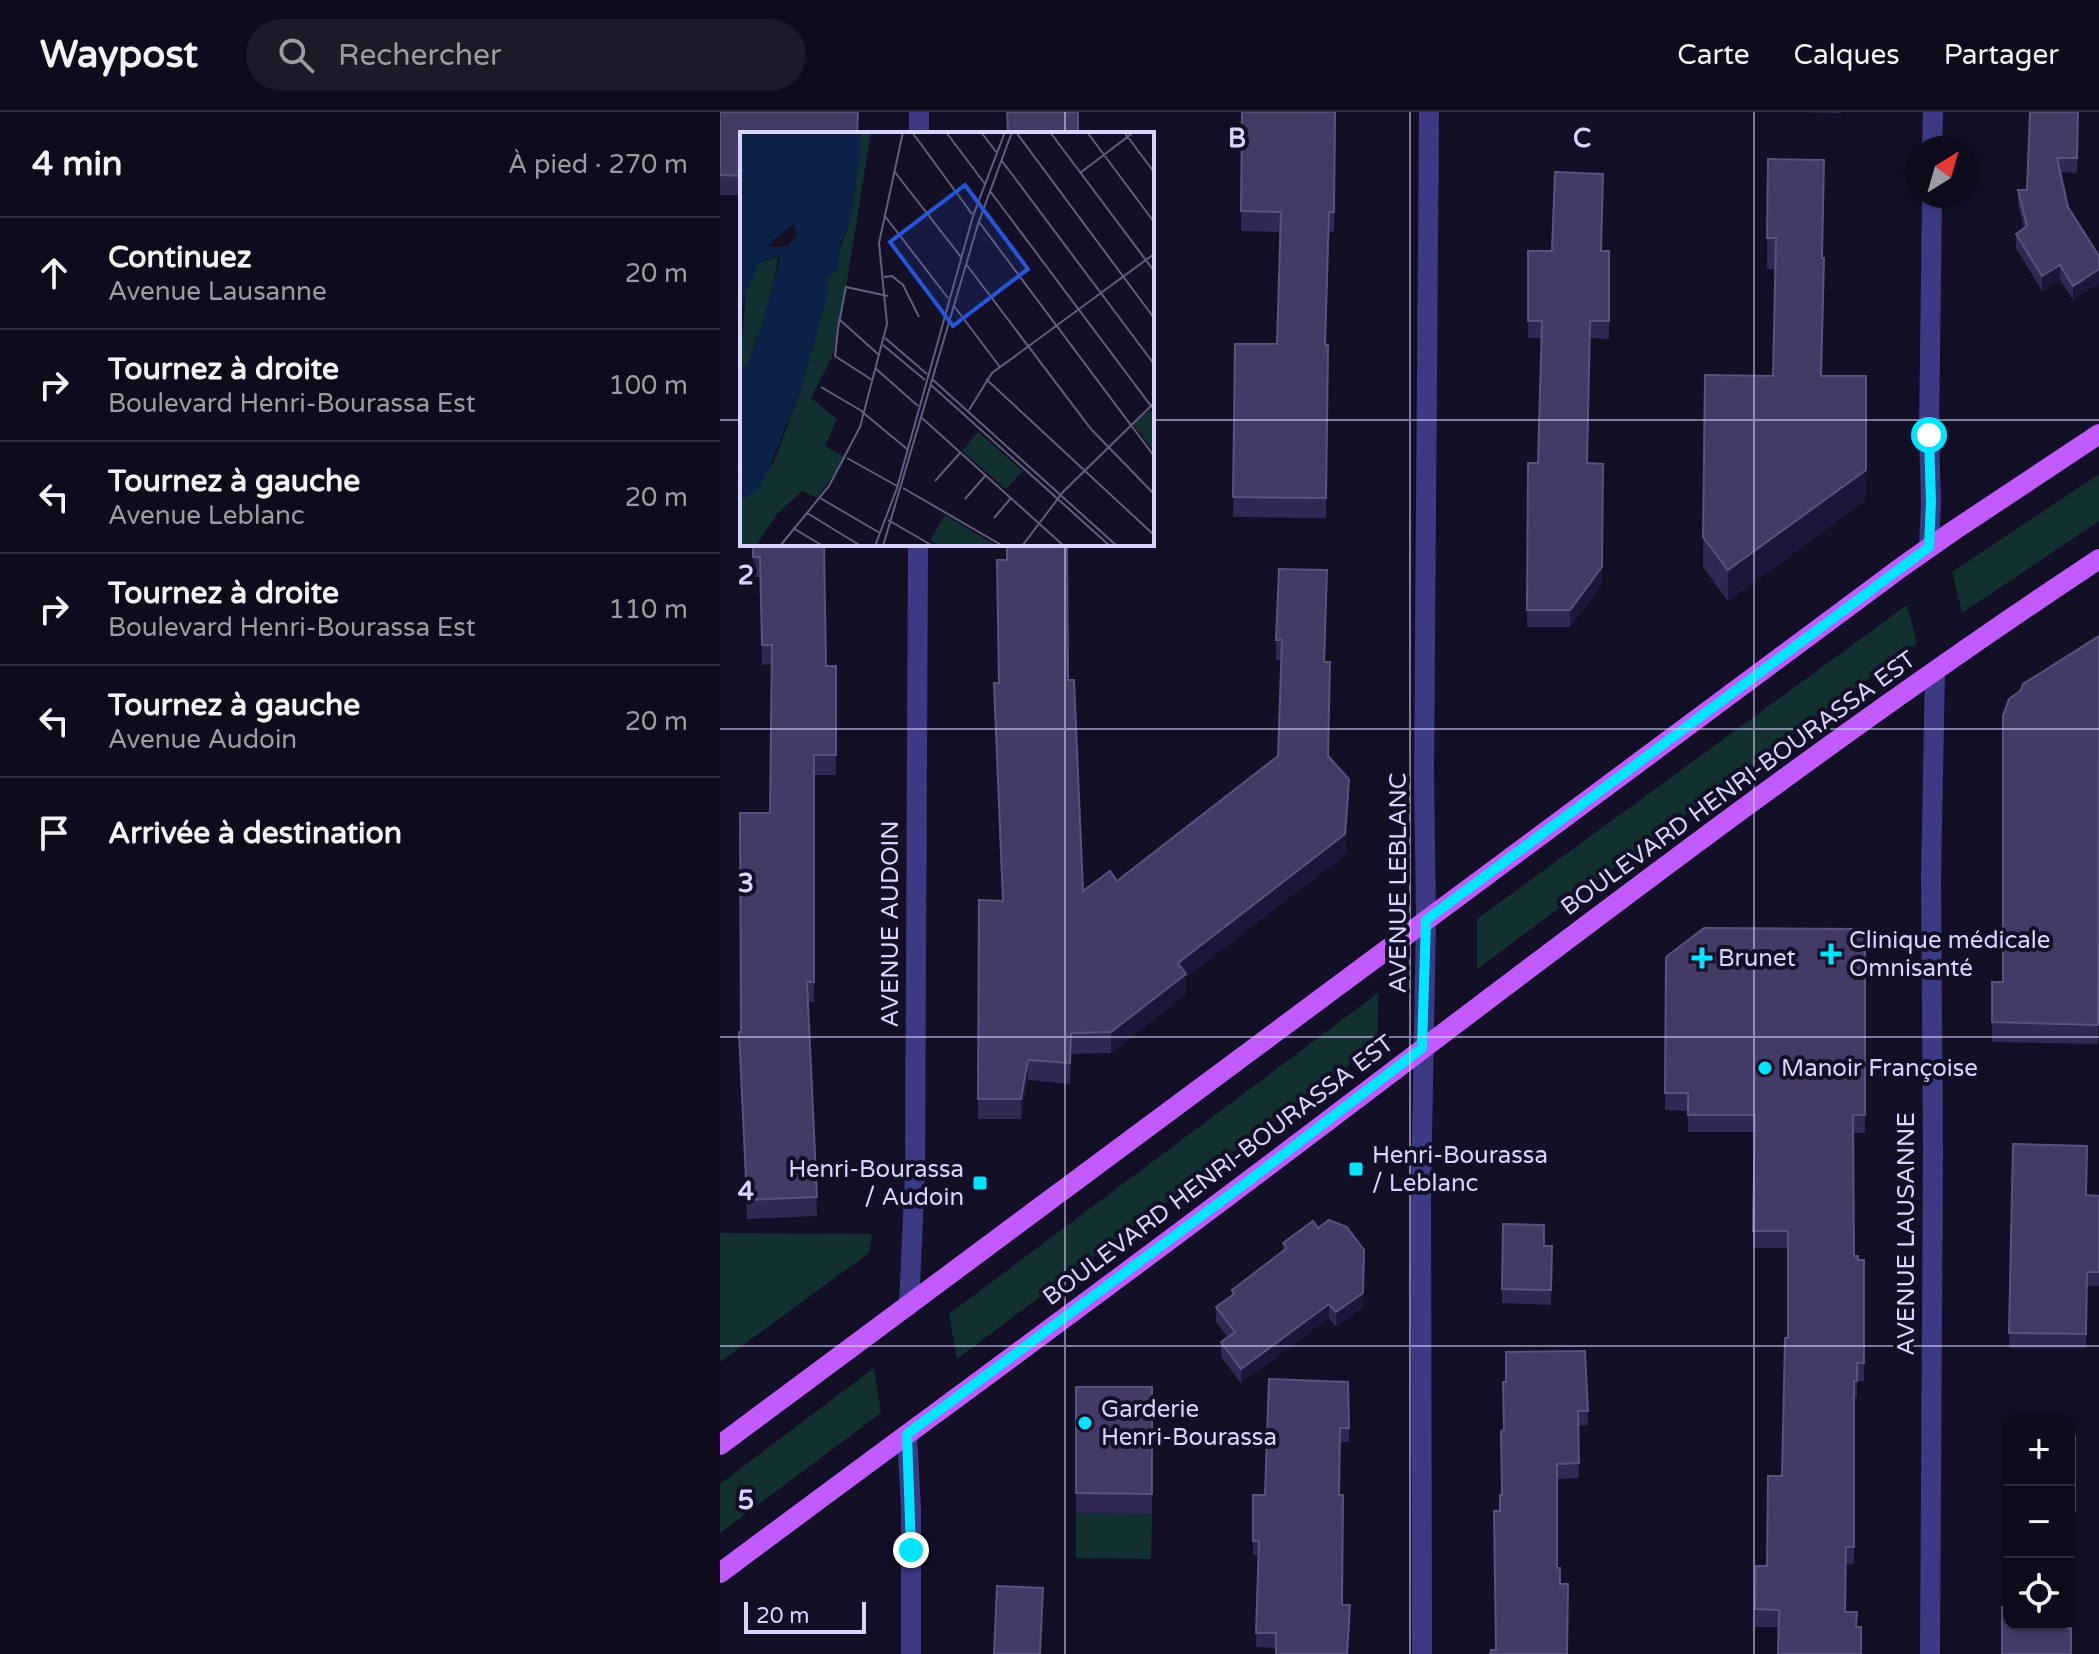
<!DOCTYPE html>
<html lang="fr">
<head>
<meta charset="utf-8">
<style>
  body { margin:0; font-family:"Varela Round",sans-serif; background:#1c1929; color:#f1f3f6 }
  .controls { position:absolute; right:24px; bottom:24px; display:grid; overflow:hidden; border-radius:16px; box-shadow:0 2px 6px #0004 }
  .controls button { width:72px; height:72px; display:grid; place-items:center; padding:0; border:0; border-bottom:2px solid #2e2b3b; background:#0e0b1c; color:#f1f3f6; font:40px sans-serif }
  .compass { position:absolute; left:1187px; top:24px; width:72px; height:72px; border-radius:50%; background:#0e0b1c; box-shadow:0 2px 6px #0004; rotate:37deg }
  .scale { position:absolute; left:24px; bottom:20px; width:122px; box-sizing:border-box; padding-left:8px; border:4px solid #d9d4ff; border-top:0; font-size:22px; line-height:28px; white-space:nowrap; color:#d9d4ff; -webkit-text-stroke:6px #130f26; paint-order:stroke }
  .stop { position:absolute; width:24px; height:24px; margin:-18px; border:6px solid #00e5ff; border-radius:50%; background:#fff }
  .stop.end { background:#00e5ff; border-color:#fff; box-shadow:0 2px 8px #0008 }
  .list { margin:0; padding:0; list-style:none }
  h2 { display:flex; justify-content:space-between; align-items:center; height:104px; margin:0; padding:0 32px; font-size:34px }
  h2 small { font-size:26px; font-weight:400; color:#9b9ba3 }
  .list li { display:grid; grid-template-columns:52px 1fr auto; gap:24px; align-items:center; box-sizing:border-box; height:112px; padding:0 32px; border-top:2px solid #2e2b3b }
  .list b { display:block; font-size:30px; white-space:nowrap }
  .list p { margin:0; font-size:26px; white-space:nowrap; color:#9b9ba3 }
  .list em { font-size:26px; font-style:normal; color:#9b9ba3 }
  .icon { flex:none; width:44px; height:44px; fill:none; stroke:currentColor; stroke-width:2; stroke-linecap:round; stroke-linejoin:round }
  .map { position:relative; flex:none; width:1379px; height:1542px; overflow:hidden }
  header { display:flex; align-items:center; gap:48px; box-sizing:border-box; height:112px; padding:0 40px; background:#0e0b1c; border-bottom:2px solid #2e2b3b }
  header strong { font-size:38px }
  nav { display:flex; gap:44px; margin-inline-start:auto; font-size:28px }
  .search { width:560px; height:72px; background:#1c1929; display:flex; align-items:center; gap:20px; box-sizing:border-box; padding:0 28px; border-radius:44px; color:#9b9ba3; font-size:30px }
  main { display:flex }
  aside { flex:1; background:#0e0b1c }
  .map>svg:first-child { display:block }
</style>
</head>
<body>
<header>
<strong>Waypost</strong>
<div class="search"><svg class="icon" aria-label="search" viewBox="0 0 24 24"><circle cx="10" cy="10" r="6"/><path d="M15 15l6 6"/></svg>Rechercher</div>
<nav><a>Carte</a><a>Calques</a><a>Partager</a></nav>
</header>
<main>
<aside>
<h2>4 min<small>À pied · 270 m</small></h2>
<ul class="list">
<li><svg class="icon" aria-label="ahead" viewBox="0 0 24 24"><path d="M12 20V5M6 11l6-6 6 6"/></svg><div><b>Continuez</b><p>Avenue Lausanne</p></div><em>20 m</em></li>
<li><svg class="icon" aria-label="right" viewBox="0 0 24 24"><path d="M7 20v-9h11M14 6l5 5-5 5"/></svg><div><b>Tournez à droite</b><p>Boulevard Henri-Bourassa Est</p></div><em>100 m</em></li>
<li><svg class="icon" aria-label="left" viewBox="0 0 24 24"><path d="M17 20v-9H6M10 6l-5 5 5 5"/></svg><div><b>Tournez à gauche</b><p>Avenue Leblanc</p></div><em>20 m</em></li>
<li><svg class="icon" aria-label="right" viewBox="0 0 24 24"><path d="M7 20v-9h11M14 6l5 5-5 5"/></svg><div><b>Tournez à droite</b><p>Boulevard Henri-Bourassa Est</p></div><em>110 m</em></li>
<li><svg class="icon" aria-label="left" viewBox="0 0 24 24"><path d="M17 20v-9H6M10 6l-5 5 5 5"/></svg><div><b>Tournez à gauche</b><p>Avenue Audoin</p></div><em>20 m</em></li>
<li><svg class="icon" aria-label="arrive" viewBox="0 0 24 24"><path d="M6 21V4h12l-3 4 3 4H6"/></svg><div><b>Arrivée à destination</b></div></li>
</ul>
</aside>
<div class="map">
<svg width="1379" height="1542" viewBox="0 0 1379 1542">
  <rect width="100%" height="100%" fill="#130f26"/>
  <!-- green -->
  <g fill="#12302f">
    <path d="M1379,362V409L1242,501L1232,460Z"/>
    <path d="M1187,493L1197,531L757,857V807Z"/>
    <path d="M658,881L657,932L237,1247L229,1202Z"/>
    <path d="M0,1121L152,1122L149,1141L0,1250Z"/>
    <path d="M154,1256L161,1301L0,1421V1372Z"/>
    <path d="M356,1401L432,1402L431,1447L356,1446Z"/>
  </g>
  <g fill="none" stroke-linecap="round" stroke-linejoin="round">
    <!-- street -->
    <g stroke="#3d3a85" stroke-width="20">
      <path d="M199,22V0"/>
      <path d="M1212,36L1213,0"/>
      <path d="M1209,435L1211,390L1209,323L1212,84"/>
      <path d="M189,1193L195,1062L198,432"/>
      <path d="M187,1322L191,1397V1542"/>
      <path d="M702,1542L701,1081L706,808L704,661L709,0"/>
      <path d="M1210,1542L1213,1036L1211,767L1215,559"/>
    </g>
    <!-- primary -->
    <g stroke="#c25bff" stroke-width="20">
      <path d="M0,1333L1183,454L1233,419L1379,322"/>
      <path d="M0,1461C177,1329 356,1199 532,1066C811,856 1087,640 1379,447"/>
    </g>
  </g>
  <!-- wall -->
  <g fill="#312854">
    <path d="M0,0L22,22V83H0Z"/>
    <path d="M522,0H616L614,120H609L606,233H608L606,406L513,405L515,232H557L560,120L521,119Z"/>
    <path d="M1073,0H1121V1Z"/>
    <path d="M1358,0L1357,61L1341,60L1348,95L1379,144L1353,188L1340,168L1322,179L1296,136V122L1304,116L1298,92V78H1307Z"/>
    <path d="M1048,47L1103,146L1104,177L1102,264L1146,388L1008,489L983,455L985,263L1053,264L1055,157H1047Z"/>
    <path d="M808,139H889V227L870,226L867,351L882,472L850,515H807L808,351H818L821,226H808Z"/>
    <path d="M33,432L106,554H116V663H94V890H88L97,1104L27,1107L19,920H21L50,701L52,552L42,553L40,465H33Z"/>
    <path d="M287,448L348,568L363,779L397,769L558,644L562,548H556V528L607,479L605,550L608,644L629,687L625,743L466,865V882L391,941L351,942L350,972L308,968L301,1007H258L259,788L282,789L274,571H278Z"/>
    <path d="M1379,749L1378,932L1272,930V870H1283Z"/>
    <path d="M1145,817V1021H1133L1134,1144L1138,1148H1144V1269H1137V1286H1134V1452H1126L1059,1515H1035L1036,1454H1047L1062,1364L1068,1226V1136H1033L1035,1020H968V999L945,998L946,845Z"/>
    <path d="M1293,1032L1366,1083L1379,1084V1174H1367L1366,1236H1289Z"/>
    <path d="M783,1112L824,1134H832L831,1193L782,1191Z"/>
    <path d="M598,1116L644,1152L643,1195L616,1215L609,1206L521,1271L501,1245V1230L508,1226L496,1210V1195L512,1184V1178L563,1139V1131Z"/>
    <path d="M628,1270L629,1330H620L619,1383L622,1493L630,1507L628,1542H556V1536L536,1535L538,1443H533V1383H545Z"/>
    <path d="M783,1270L868,1299V1313L858,1314L859,1366L837,1367L776,1538L784,1318Z"/>
    <path d="M356,1275H432V1402L356,1401Z"/>
    <path d="M1349,1312L1352,1324H1355V1413H1349Z"/>
  </g>
  <!-- shaded-wall -->
  <g fill="#1d163a">
    <path d="M1104,146V177L1101,295V264Z"/>
    <path d="M1340,153V168L1322,179V164Z"/>
    <path d="M1379,157V172L1353,188V174Z"/>
    <path d="M1146,358V388L1008,489V458Z"/>
    <path d="M883,369L882,472L850,515V498Z"/>
    <path d="M629,667L625,743L466,865V882L391,941V920L458,851Z"/>
    <path d="M308,948V968L301,1007V987Z"/>
    <path d="M644,1138L643,1195L616,1215V1200Z"/>
    <path d="M609,1192V1206L521,1271V1257Z"/>
  </g>
  <!-- building -->
  <g fill="#433a66" stroke="#5a527e" stroke-width="2">
    <path d="M0,0H138L137,22H22V64L0,63Z"/>
    <path d="M287,0H358V22H288Z"/>
    <path d="M522,0H615L614,100H609L605,233H608L606,386L513,385L515,232H557L561,100L521,99Z"/>
    <path d="M1310,0H1358L1357,46H1337L1348,95L1379,144V157L1353,174L1340,153L1322,164L1296,122L1307,114L1298,78H1307Z"/>
    <path d="M1048,47L1104,48L1102,146H1104L1101,264H1146V358L1008,458L983,425L985,263L1053,264L1056,126H1047Z"/>
    <path d="M835,60L883,62L881,139H889V209H870L867,351L883,352L882,455L850,498H807L808,351H818L822,209H808V139H832Z"/>
    <path d="M33,432H104L106,554H116V643H94V870H87L97,1085L27,1088L19,920H21L20,701H50L52,533H42L40,445H33Z"/>
    <path d="M287,432H347L348,568H354L363,779L390,759L397,769L558,644L562,528H556L559,457L607,458L604,550H610L608,644L629,667L625,722L458,851L466,862L391,920L351,921L350,951L308,948L301,987H258L259,788L283,789L274,571H279L277,448H287Z"/>
    <path d="M1379,524L1378,913L1272,910V870H1283V604L1289,587L1301,578L1303,572Z"/>
    <path d="M984,816L1145,817V1003H1133L1134,1144H1138V1148H1144V1251H1137V1269H1134V1435H1126L1125,1500H1137L1136,1515H1141V1542H1058L1059,1498L1035,1497L1036,1454H1047L1048,1364H1062L1065,1226H1068V1119H1033L1035,1003H968V981H945L946,845Z"/>
    <path d="M1293,1032L1367,1034L1366,1083L1379,1084V1160H1367L1366,1222L1289,1221Z"/>
    <path d="M609,1108L627,1115L644,1138L643,1181L616,1200L609,1192L521,1257L501,1230L515,1220L496,1195L514,1182L512,1178L567,1136L563,1131L593,1109L598,1116Z"/>
    <path d="M783,1112L824,1113V1134H832L831,1178L782,1177Z"/>
    <path d="M865,1239L868,1299H858L859,1351L837,1352V1456H840V1472H848L847,1542H770L771,1538H776L774,1399H780V1383H782L781,1319L784,1318L783,1270H786V1240Z"/>
    <path d="M549,1267L628,1270L629,1316H620L619,1383H623L622,1493H630L627,1542H556V1521H536L539,1429H533V1383H545Z"/>
    <path d="M356,1275H432V1382L356,1381Z"/>
    <path d="M1349,1312H1352L1351,1324H1355V1399H1349Z"/>
    <path d="M277,1474L323,1476L320,1542H274Z"/>
    <path d="M1282,1495H1289V1512H1341L1340,1517L1351,1516V1542H1282Z"/>
  </g>
  <g fill="none" stroke-linecap="round" stroke-linejoin="round">
    <!-- route -->
    <path stroke="#00e5ff" stroke-width="10" d="M191,1438L187,1322L531,1067L702,936L706,808L1209,435L1211,390L1209,323"/>
  </g>
  <!-- grid -->
  <path fill="none" stroke="#d9d4ff" stroke-width="2" stroke-opacity="0.55" d="M345,0V22M690,0V1542M1034,0V1542M0,308H22M432,308H1379M345,432V1542M0,617H1379M0,925H1379M0,1234H1379"/>
  <!-- markers -->
  <g fill="#00e5ff" stroke="#130f26" stroke-width="3">
    <path d="M1107 830h8v8h8v8h-8v8h-8v-8h-8v-8h8z"/>
    <path d="M978 834h8v8h8v8h-8v8h-8v-8h-8v-8h8z"/>
    <circle cx="1045" cy="956" r="8"/>
    <rect x="628" y="1049" width="16" height="16" rx="4"/>
    <rect x="252" y="1063" width="16" height="16" rx="4"/>
    <circle cx="365" cy="1311" r="8"/>
  </g>
  <g text-anchor="middle" stroke-width="8" stroke-linejoin="round" paint-order="stroke">
    <!-- street labels -->
    <g font-size="24" fill="#d9d4ff" stroke="#130f26">
      <text transform="translate(1018 671) rotate(-36)" y="8">BOULEVARD HENRI-BOURASSA EST</text>
      <text transform="translate(678 771) rotate(-90)" y="8">AVENUE LEBLANC</text>
      <text transform="translate(170 812) rotate(-90)" y="8">AVENUE AUDOIN</text>
      <text transform="translate(498 1058) rotate(-37)" y="8">BOULEVARD HENRI-BOURASSA EST</text>
      <text transform="translate(1186 1122) rotate(-90)" y="8">AVENUE LAUSANNE</text>
    </g>
    <!-- poi labels -->
    <g font-size="24" fill="#d9d4ff" stroke="#130f26" text-anchor="start">
      <text x="1129" y="836">Clinique médicale<tspan x="1129" dy="28">Omnisanté</tspan></text>
      <text x="998" y="854">Brunet</text>
      <text x="1061" y="964">Manoir Françoise</text>
      <text x="652" y="1051">Henri-Bourassa<tspan x="652" dy="28">/ Leblanc</tspan></text>
      <text x="244" y="1065" text-anchor="end">Henri-Bourassa<tspan x="244" dy="28">/ Audoin</tspan></text>
      <text x="381" y="1305">Garderie<tspan x="381" dy="28">Henri-Bourassa</tspan></text>
    </g>
  </g>
  <!-- overview -->
  <g transform="translate(20 20)">
    <rect width="414" height="414" fill="#130f26"/>
    <path d="M120,0H131L106,155L92,225L71,266L97,287L85,314L106,326L77,366L62,359L37,382L16,414H0V367L20,353L34,329L62,255L87,147L110,90ZM38,124L29,175L7,234L0,233L6,158L20,131ZM410,278L414,282V320L393,292ZM238,300L283,339L266,357L222,319ZM205,383L257,414H199L190,408Z" fill="#12302f"/>
    <path d="M0,0H120V25L110,90L99,113V136L87,146L88,161L62,255L27,341L18,358L0,368V233L7,234L17,209L40,127L36,124L20,131L6,158L0,188ZM53,92L57,104L47,115H26Z" fill="#0c2248" fill-rule="evenodd"/>
    <path fill="none" stroke="#625e7d" stroke-width="2" d="M172,0L232,82M206,0L245,52M241,0L257,21M276,0L414,186M310,0L414,139M347,0L414,90M384,0L414,40M262,29L414,232M154,39L221,125M340,41L394,0M250,59L414,278M144,83L208,166M239,90L414,324M226,132L351,297L414,362M144,145L152,144L163,153L179,185M214,174L260,235M100,188L139,223M145,206L187,242M143,213L185,248M135,236L178,274M192,247L377,414M246,247L414,403M132,248L95,224L98,196L106,155L148,164M191,253L370,414M81,255L120,278L167,317M229,278L252,241L414,122M182,286L324,414M107,326L157,354M195,349L220,321M163,356L263,414M80,366L140,401M225,367L245,344M67,381L121,414M254,386L271,366M148,388L193,414M53,396L83,414M40,414L89,354L120,295L147,192L139,111L163,0M135,414L157,356L233,84L265,0M143,414L238,92L272,0M282,414L323,360L414,271"/>
    <path fill="#2655da" fill-opacity="0.15" stroke="#2655da" stroke-width="4" d="M225,53L288,137L213,194L150,110Z"/>
    <rect width="414" height="414" fill="none" stroke="#d9d4ff" stroke-width="4"/>
  </g>
  <g font-size="26" text-anchor="middle" font-weight="bold" fill="#d9d4ff" stroke="#130f26" stroke-width="8" stroke-linejoin="round" paint-order="stroke">
    <text x="517" y="35">B</text>
    <text x="862" y="35">C</text>
    <text x="26" y="472">2</text>
    <text x="26" y="780">3</text>
    <text x="26" y="1088">4</text>
    <text x="26" y="1397">5</text>
  </g>
</svg>
<div class="controls">
<button>+</button>
<button>−</button>
<button><svg class="icon" aria-label="locate" viewBox="0 0 24 24"><circle cx="12" cy="12" r="6"/><path d="M12 2v4M12 18v4M2 12h4M18 12h4"/></svg></button>
</div>
<svg class="compass" viewBox="-18 -18 36 36"><path d="M0-13l5 13h-10z" fill="#e53935"/><path d="M0 13l5-13h-10z" fill="#9b9ba3"/></svg>
<div class="scale">20 m</div>
<div class="stop" style="left:1209px;top:323px"></div>
<div class="stop end" style="left:191px;top:1438px"></div>
</div>
</main>
</body>
</html>
